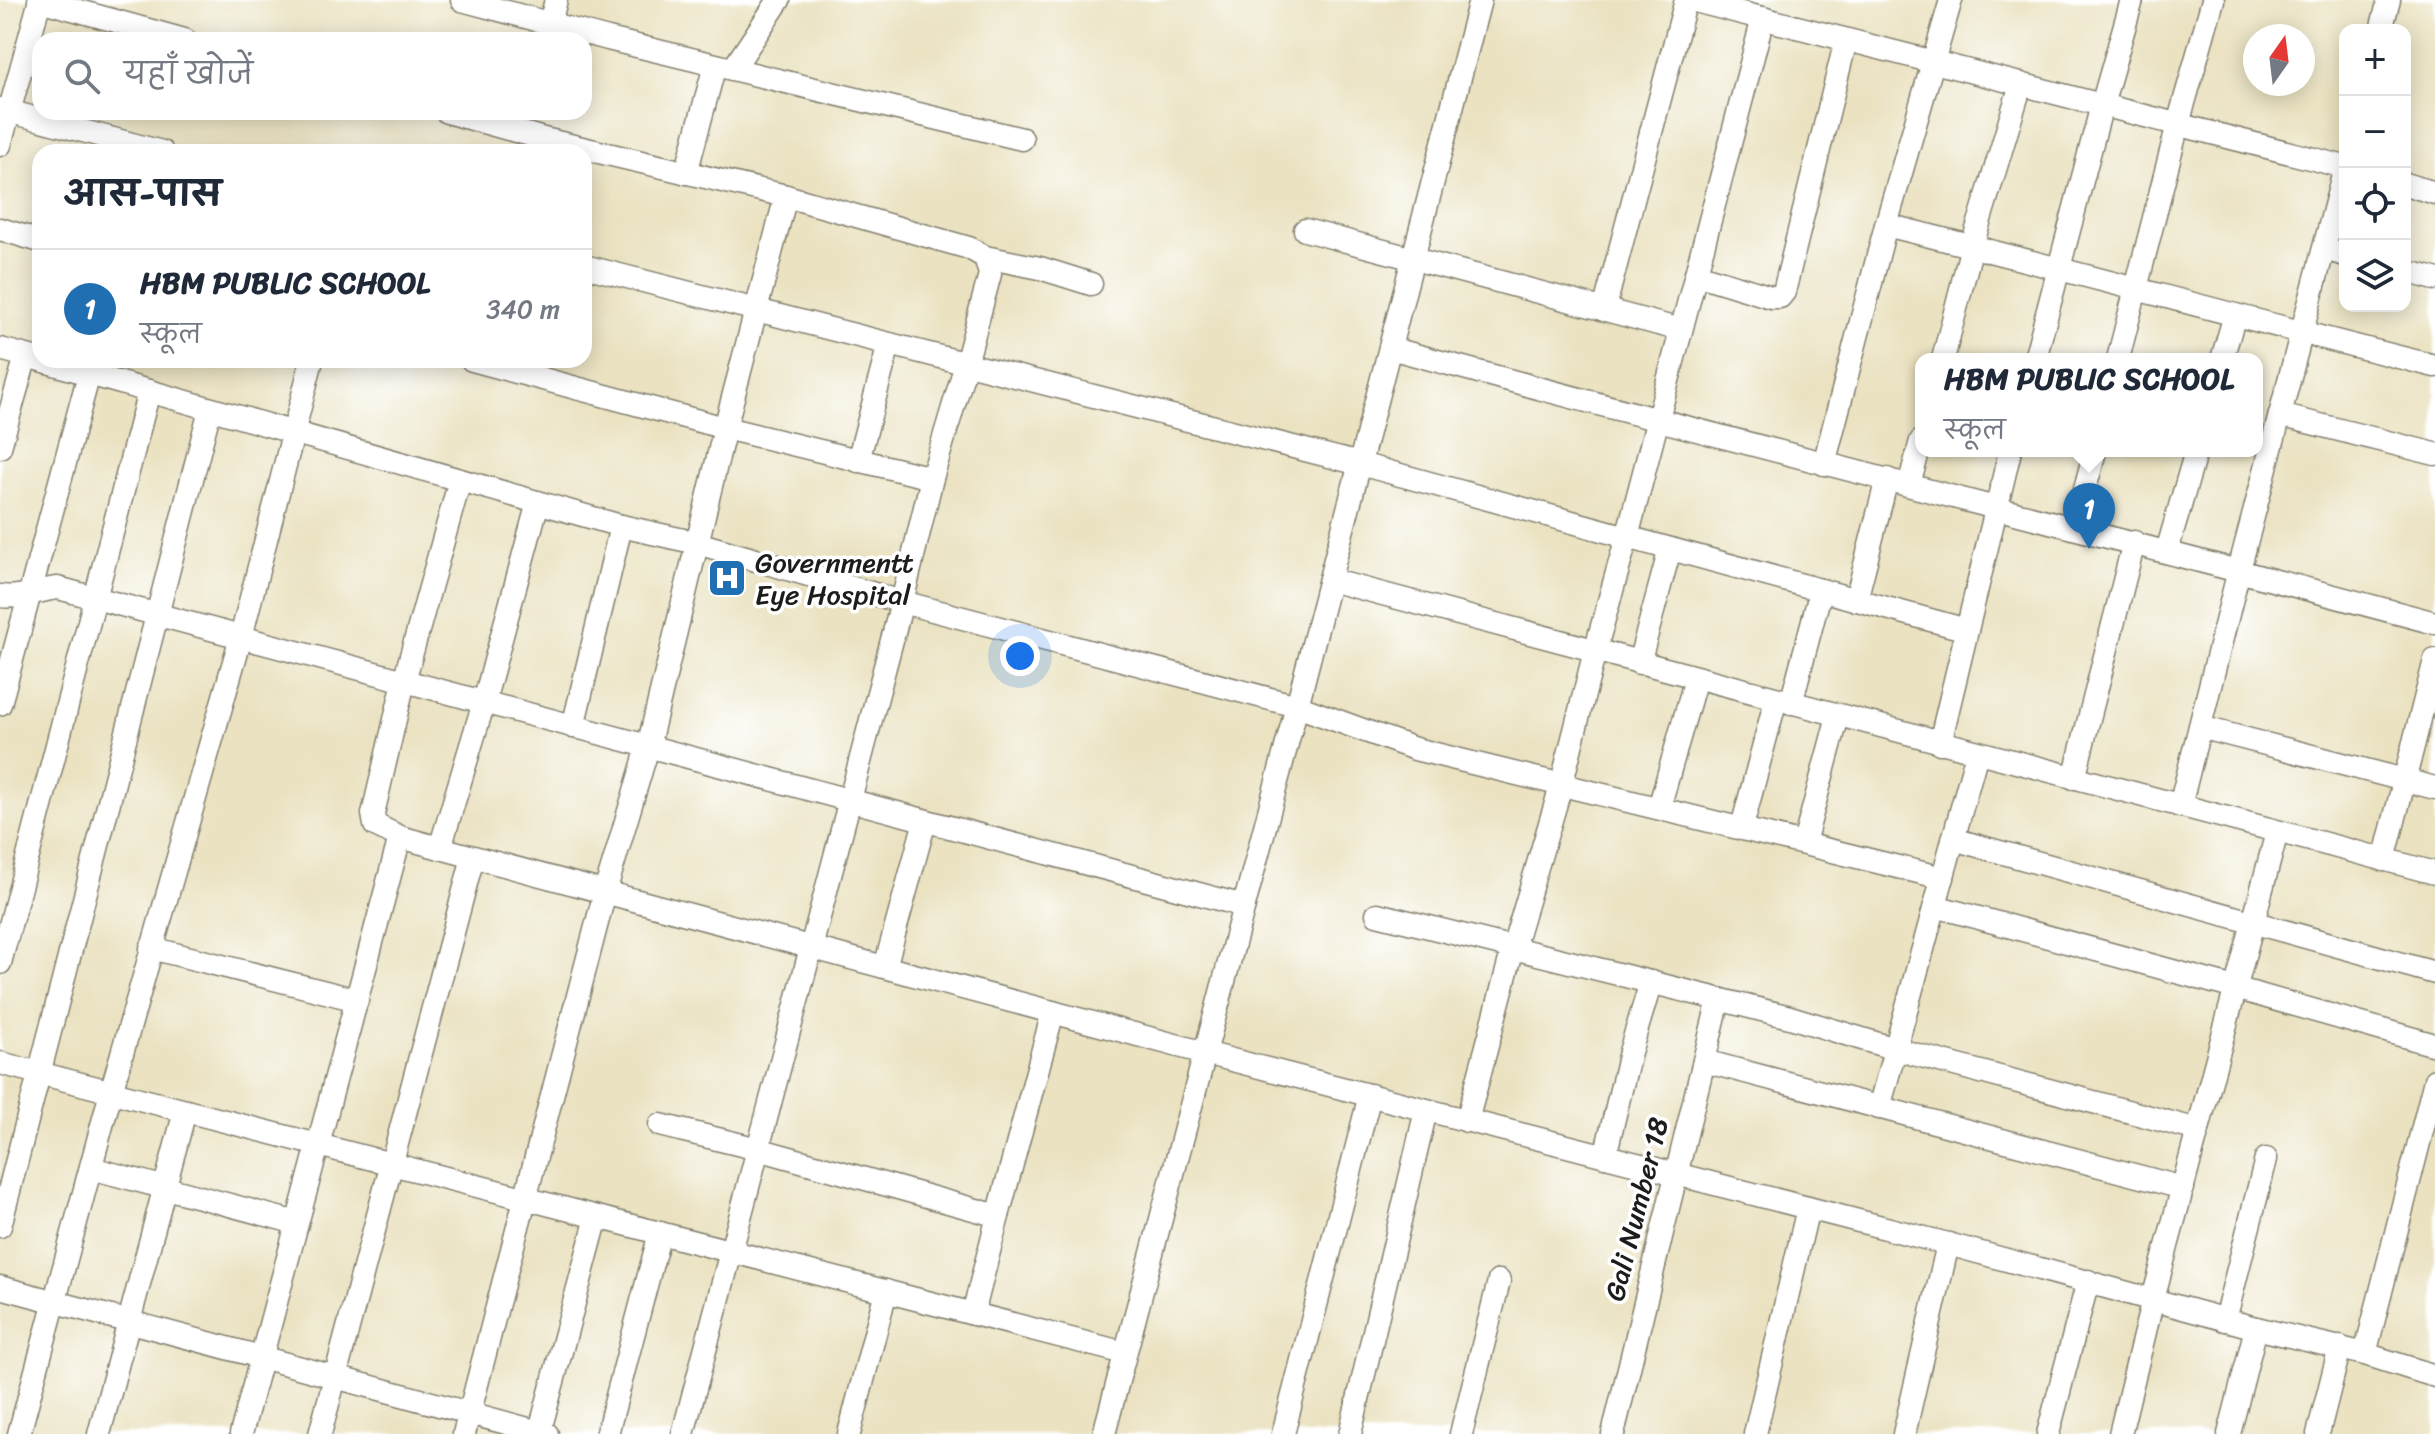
<!DOCTYPE html>
<html lang="hi">
<head>
<meta charset="utf-8">
<style>
  body { margin:0; font-family:Sriracha,"Playpen Sans Deva",sans-serif; background:#f2f2f3; color:#1f2937 }
  .controls { position:absolute; right:24px; top:24px; display:grid; overflow:hidden; border-radius:16px; box-shadow:0 4px 20px #0003 }
  .controls button { width:72px; height:72px; display:grid; place-items:center; padding:0; border:0; border-bottom:2px solid #e0e1e3; background:#fff; color:#1f2937; font:40px sans-serif }
  .compass { position:absolute; left:2243px; top:24px; width:72px; height:72px; border-radius:50%; background:#fff; box-shadow:0 4px 20px #0003; rotate:14deg }
  .you { position:absolute; left:1020px; top:656px; width:28px; height:28px; margin:-20px; border:6px solid #fff; border-radius:50%; background:#1a73e8; box-shadow:0 0 0 12px #1a73e833 }
  .badge { display:grid; place-items:center; width:52px; height:52px; border-radius:50%; background:#1f6fb2; color:#fff; font-size:26px; font-weight:700 }
  .pin { position:absolute; translate:-50% -66px; filter:drop-shadow(0 2px 4px #0008) }
  .pin::after { content:''; position:absolute; top:42px; width:28px; height:24px; background:inherit; clip-path:polygon(0 0,100% 0,50% 100%) }
  .popup { position:absolute; left:1915px; top:353px; width:348px; height:104px; box-sizing:border-box; display:grid; place-content:center; border-radius:16px; background:#fff; filter:drop-shadow(0 2px 6px #0005); font-size:26px; white-space:nowrap; color:#747a83 }
  .popup b { font-size:30px; color:#1f2937 }
  .popup::after { content:''; position:absolute; left:50%; top:100%; margin-left:-16px; border:16px solid transparent; border-top-color:#fff }
  .list { margin:0; padding:0; list-style:none }
  h2 { display:flex; justify-content:space-between; align-items:center; height:104px; margin:0; padding:0 32px; font-size:34px }
  h2 small { font-size:26px; font-weight:400; color:#747a83 }
  .list li { display:grid; grid-template-columns:52px 1fr auto; gap:24px; align-items:center; box-sizing:border-box; height:120px; padding:0 32px; border-top:2px solid #e0e1e3 }
  .list b { display:block; font-size:30px; white-space:nowrap }
  .list p { margin:0; font-size:26px; white-space:nowrap; color:#747a83 }
  .list em { font-size:26px; font-style:normal; color:#747a83 }
  .icon { flex:none; width:44px; height:44px; fill:none; stroke:currentColor; stroke-width:2; stroke-linecap:round; stroke-linejoin:round }
  .map { position:relative; flex:none; width:2435px; height:1434px; overflow:hidden }
  .search { position:absolute; background:#fff; box-shadow:0 4px 20px #0003; left:32px; top:32px; width:560px; height:88px; display:flex; align-items:center; gap:20px; box-sizing:border-box; padding:0 28px; border-radius:24px; color:#747a83; font-size:30px }
  .panel { position:absolute; background:#fff; box-shadow:0 4px 20px #0003; left:32px; top:144px; width:560px; height:224px; border-radius:24px }
  .map>svg:first-child { display:block }
</style>
</head>
<body>
<div class="map">
<svg width="2435" height="1434" viewBox="0 0 2435 1434">
  <rect width="100%" height="100%" fill="#fff"/>
  <filter id="ink" filterUnits="userSpaceOnUse"><feTurbulence type="fractalNoise" baseFrequency=".0125" numOctaves="2"/><feDisplacementMap in="SourceGraphic" scale="16" xChannelSelector="R" yChannelSelector="G"/><feConvolveMatrix kernelMatrix="1 2 1 2 8 2 1 2 1" color-interpolation-filters="sRGB"/></filter>
  <filter id="wash" filterUnits="userSpaceOnUse"><feTurbulence type="fractalNoise" baseFrequency=".006" numOctaves="4" result="noise"/><feDisplacementMap in="SourceGraphic" scale="32" xChannelSelector="R" yChannelSelector="G"/><feGaussianBlur stdDeviation="1.8" result="paint"/><feColorMatrix in="noise" values="0 0 0 0 0 0 0 0 0 0 0 0 0 0 0 0 0 1.4 0 .05"/><feComposite in="paint" operator="in"/></filter>
  <g filter="url(#wash)">
    <rect width="100%" height="100%" fill="#eae2c1"/>
  </g>
  <g filter="url(#ink)">
    <g fill="none" stroke-linecap="round" stroke-linejoin="round">
      <!-- minor casing -->
      <g stroke="#837f6e" stroke-width="25">
        <g id="minor">
          <path d="M39,0L185,40"/>
          <path d="M462,0L608,39L1022,139"/>
          <path d="M1691,0L2345,167"/>
          <path d="M550,23L556,0"/>
          <path d="M2381,30L2389,0"/>
          <path d="M733,69L779,0"/>
          <path d="M0,109L162,152"/>
          <path d="M447,112L548,140L786,196L969,248L985,257L990,274L966,364L932,478L902,602L683,1434"/>
          <path d="M0,145L40,0"/>
          <path d="M686,173L715,65"/>
          <path d="M2405,184L2435,193"/>
          <path d="M1886,225C2070,270 2252,321 2435,366"/>
          <path d="M0,229L40,241"/>
          <path d="M1305,230L1681,330"/>
          <path d="M2324,249L2345,255"/>
          <path d="M985,257L1040,268L1091,284"/>
          <path d="M584,266L1360,464L1967,630"/>
          <path d="M2405,271L2435,279"/>
          <path d="M1696,274L1771,297H1780L1784,292L1846,40"/>
          <path d="M1604,310L1686,0"/>
          <path d="M1390,348C1737,443 2087,530 2435,623"/>
          <path d="M0,349L38,359"/>
          <path d="M1943,359L1972,246L2021,84"/>
          <path d="M2035,359L2102,105L2132,0"/>
          <path d="M2118,359L2178,124L2213,0"/>
          <path d="M2222,359L2235,315"/>
          <path d="M40,360L621,526L697,543L902,602L1297,706L1415,749L1943,878"/>
          <path d="M472,360L725,428L932,478"/>
          <path d="M2280,415L2435,454"/>
          <path d="M0,447L26,356"/>
          <path d="M858,461L889,344"/>
          <path d="M1824,464L1886,225L1951,0"/>
          <path d="M460,480L404,681L373,814L375,825L400,837L440,848L1205,1053L1948,1244L2256,1328L2365,1354L2435,1376"/>
          <path d="M1909,485L1921,441"/>
          <path d="M2075,527L2095,451"/>
          <path d="M2167,551L2196,451"/>
          <path d="M1330,580L2435,873"/>
          <path d="M0,596C21,599 38,590 58,588L1244,906"/>
          <path d="M1856,600L1887,479"/>
          <path d="M1639,663L1670,549"/>
          <path d="M1791,703L1821,590"/>
          <path d="M0,704L89,374"/>
          <path d="M573,727L621,526"/>
          <path d="M2200,727L2435,788"/>
          <path d="M1940,743L2010,451"/>
          <path d="M2074,778L2134,542"/>
          <path d="M2180,806L2239,570L2345,168"/>
          <path d="M1659,808L1696,678"/>
          <path d="M1742,827L1776,699"/>
          <path d="M1953,839L2435,973"/>
          <path d="M1804,843L1838,716"/>
          <path d="M440,848L484,702L538,502"/>
          <path d="M2384,860L2435,660"/>
          <path d="M1935,906L2235,988L2435,1045"/>
          <path d="M1377,914L1790,1017L1895,1049L2198,1130"/>
          <path d="M151,948L357,1000"/>
          <path d="M0,963C51,773 98,582 149,391"/>
          <path d="M885,967L925,821"/>
          <path d="M1704,1061L2183,1188"/>
          <path d="M0,1063L1125,1353"/>
          <path d="M1879,1108L1977,753"/>
          <path d="M1467,1121L1513,948L1561,786L1595,651L1627,537L1763,18"/>
          <path d="M660,1125L758,1149L998,1216L1053,1012"/>
          <path d="M1605,1156L1630,1052L1651,982"/>
          <path d="M91,1168L297,1223"/>
          <path d="M0,1226L210,409"/>
          <path d="M0,1287L547,1434"/>
          <path d="M973,1314L998,1216"/>
          <path d="M2225,1320L2266,1159"/>
          <path d="M2365,1354L2435,1080"/>
          <path d="M19,1434L111,1092L241,637L312,360"/>
          <path d="M99,1434L185,1111"/>
          <path d="M241,1434L400,837"/>
          <path d="M320,1434L473,857"/>
          <path d="M464,1434L605,892L648,747L725,428L786,196"/>
          <path d="M539,1434L597,1217"/>
          <path d="M607,1434L660,1233"/>
          <path d="M849,1434L886,1291"/>
          <path d="M1104,1434L1297,706L1480,0"/>
          <path d="M1283,1434L1370,1095"/>
          <path d="M1350,1434L1426,1110"/>
          <path d="M1461,1434L1499,1281"/>
          <path d="M1613,1434L1719,999"/>
          <path d="M1755,1434L1808,1208"/>
          <path d="M1904,1434L1948,1244"/>
          <path d="M2048,1434L2088,1281"/>
          <path d="M2120,1434L2153,1299L2277,832"/>
          <path d="M2229,1434L2256,1328"/>
          <path d="M2318,1434L2340,1347"/>
        </g>
      </g>
      <!-- minor -->
      <use href="#minor" stroke="#fff" stroke-width="22"/>
    </g>
  </g>
  <!-- icons -->
  <defs>
    <g id="hospital-square" transform="scale(2)"><rect x="-9" y="-9" width="18" height="18" rx="4" fill="#1f6fb2" stroke="#fff"/><path d="M-5-5h3v3.5h4V-5h3V5h-3V1.5h-4V5h-3Z" fill="#fff"/></g>
  </defs>
  <g fill-rule="evenodd">
    <use href="#hospital-square" x="727" y="578"/>
  </g>
  <g text-anchor="middle" stroke-width="7" stroke-linejoin="round" paint-order="stroke">
    <!-- poi labels -->
    <g font-size="28" fill="#1c1c1c" stroke="#fff" text-anchor="start">
      <text x="755" y="572">Governmentt<tspan x="755" dy="32">Eye Hospital</tspan></text>
    </g>
    <!-- street labels -->
    <g font-size="28" fill="#1c1c1c" stroke="#fff">
      <text transform="translate(1636 1209) rotate(-76)" y="10">Gali Number 18</text>
    </g>
  </g>
</svg>
<div class="controls">
<button>+</button>
<button>−</button>
<button><svg class="icon" aria-label="locate" viewBox="0 0 24 24"><circle cx="12" cy="12" r="6"/><path d="M12 2v4M12 18v4M2 12h4M18 12h4"/></svg></button>
<button><svg class="icon" aria-label="layers" viewBox="0 0 24 24"><path d="M12 4l9 5-9 5-9-5zM3 14l9 5 9-5"/></svg></button>
</div>
<svg class="compass" viewBox="-18 -18 36 36"><path d="M0-13l5 13h-10z" fill="#e53935"/><path d="M0 13l5-13h-10z" fill="#747a83"/></svg>
<div class="you"></div>
<div class="pin badge" style="left:2089px;top:549px">1</div>
<div class="popup"><b>HBM PUBLIC SCHOOL</b>स्कूल</div>
<div class="search"><svg class="icon" aria-label="search" viewBox="0 0 24 24"><circle cx="10" cy="10" r="6"/><path d="M15 15l6 6"/></svg>यहाँ खोजें</div>
<section class="panel">
<h2>आस-पास<small></small></h2>
<ul class="list">
<li><span class="badge">1</span><div><b>HBM PUBLIC SCHOOL</b><p>स्कूल</p></div><em>340 m</em></li>
</ul>
</section>
</div>
</body>
</html>
